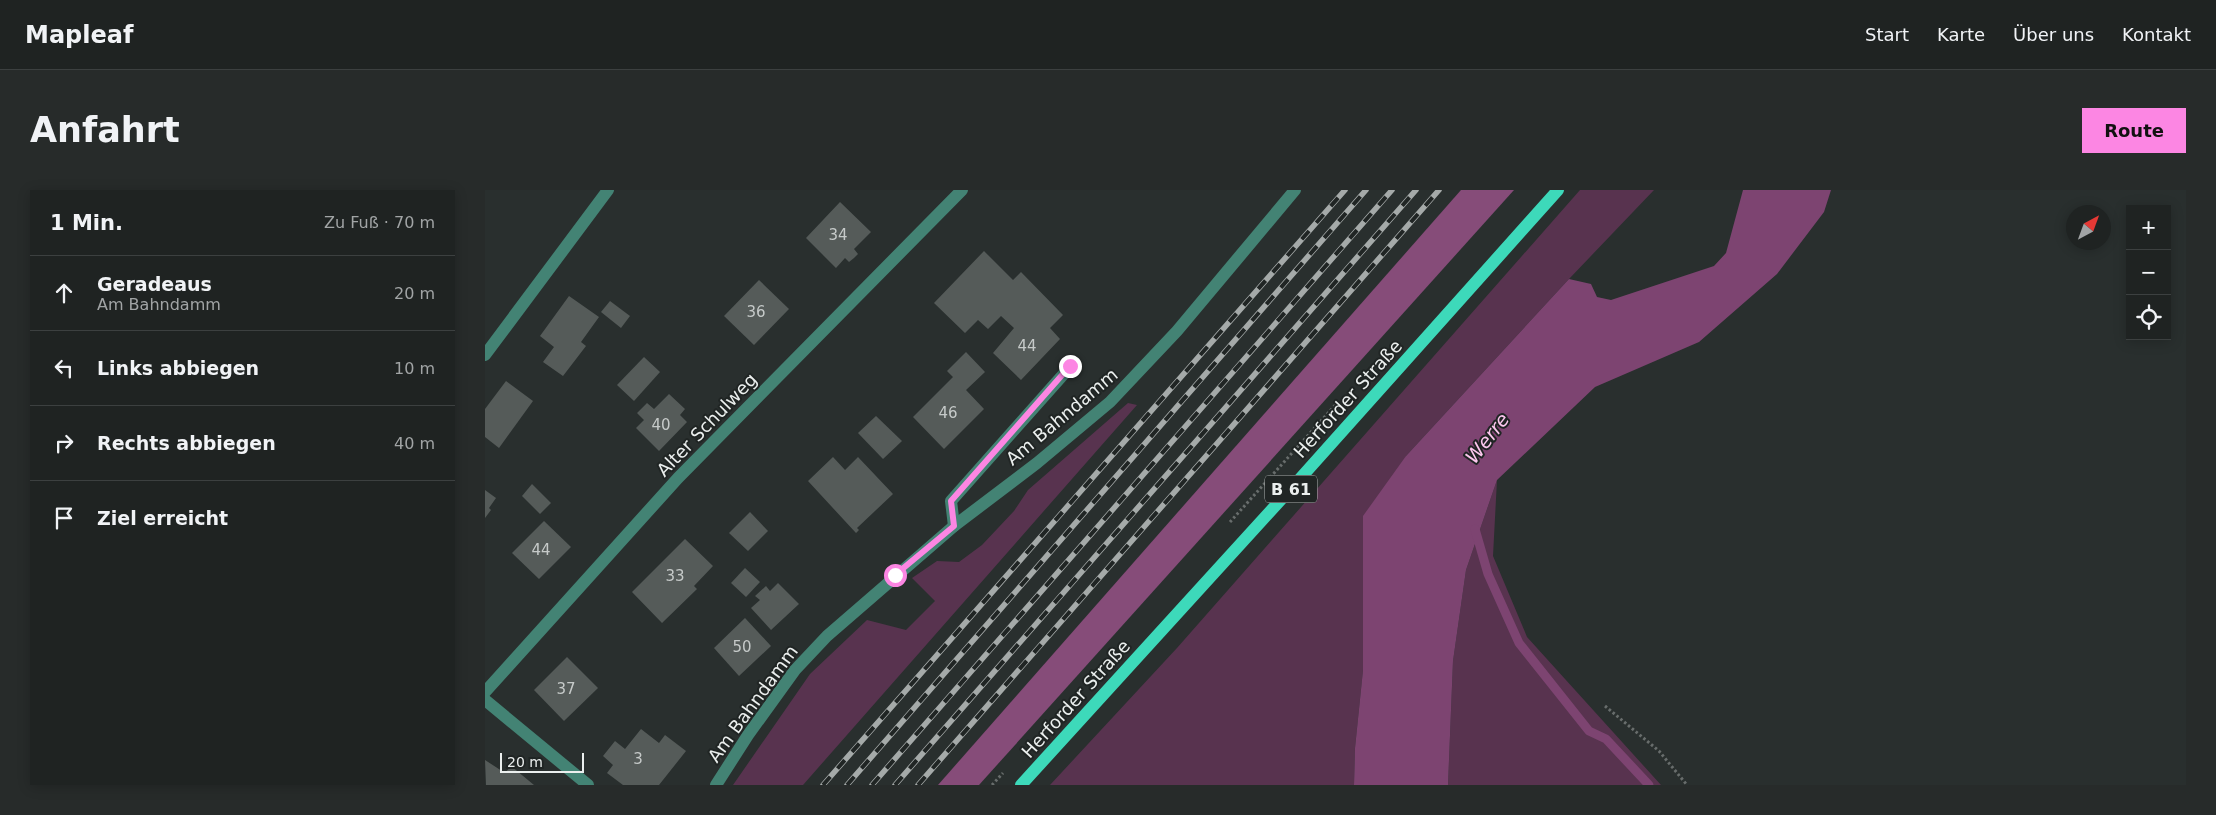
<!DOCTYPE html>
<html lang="de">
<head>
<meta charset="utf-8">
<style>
  body { margin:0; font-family:"DejaVu Sans",sans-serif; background:#272b2a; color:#f1f3f6 }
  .controls { position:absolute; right:15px; top:15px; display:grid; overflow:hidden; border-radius:0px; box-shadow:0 2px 12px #0003 }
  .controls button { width:45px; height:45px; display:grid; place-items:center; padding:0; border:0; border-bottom:1px solid #3c4040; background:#1f2322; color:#f1f3f6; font:25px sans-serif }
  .compass { position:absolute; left:1581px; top:15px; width:45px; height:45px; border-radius:50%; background:#1f2322; box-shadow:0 2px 12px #0003; rotate:41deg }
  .scale { position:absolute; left:15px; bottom:12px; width:84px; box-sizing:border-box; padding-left:5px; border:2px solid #ebefee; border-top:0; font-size:14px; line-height:18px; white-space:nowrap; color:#ebefee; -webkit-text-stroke:4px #202524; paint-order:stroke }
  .stop { position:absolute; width:15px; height:15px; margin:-11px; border:4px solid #fc86e3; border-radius:50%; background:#fff }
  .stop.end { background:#fc86e3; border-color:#fff; box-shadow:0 1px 5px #0008 }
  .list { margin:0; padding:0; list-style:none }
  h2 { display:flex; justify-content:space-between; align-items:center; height:65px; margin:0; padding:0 20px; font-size:21px }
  h2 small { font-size:16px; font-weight:400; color:#a1a4a5 }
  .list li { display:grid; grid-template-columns:32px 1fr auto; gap:15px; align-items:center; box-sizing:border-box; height:75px; padding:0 20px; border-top:1px solid #3c4040 }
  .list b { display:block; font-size:19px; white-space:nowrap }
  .list p { margin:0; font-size:16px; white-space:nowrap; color:#a1a4a5 }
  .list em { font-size:16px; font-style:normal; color:#a1a4a5 }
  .icon { flex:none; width:28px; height:28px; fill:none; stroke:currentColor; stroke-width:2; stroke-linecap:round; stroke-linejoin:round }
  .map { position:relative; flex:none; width:1701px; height:595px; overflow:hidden; border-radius:0px }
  header { display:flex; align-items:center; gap:30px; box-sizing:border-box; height:70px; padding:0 25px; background:#1f2322; border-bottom:1px solid #3c4040 }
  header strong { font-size:24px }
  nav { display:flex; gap:28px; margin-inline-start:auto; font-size:18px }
  .intro { display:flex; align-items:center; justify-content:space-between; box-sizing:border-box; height:120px; padding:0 30px }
  h1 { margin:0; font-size:35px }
  .button { padding:12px 22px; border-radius:0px; background:#fc86e3; color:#111; font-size:18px; font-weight:700 }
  main { display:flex; gap:30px; padding:0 30px }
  aside { flex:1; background:#1f2322; border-radius:0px; box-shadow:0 2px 12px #0003 }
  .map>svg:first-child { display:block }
</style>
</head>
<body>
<header>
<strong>Mapleaf</strong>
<nav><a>Start</a><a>Karte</a><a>Über uns</a><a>Kontakt</a></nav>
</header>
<div class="intro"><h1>Anfahrt</h1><a class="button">Route</a></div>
<main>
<aside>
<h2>1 Min.<small>Zu Fuß · 70 m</small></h2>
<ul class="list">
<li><svg class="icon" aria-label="ahead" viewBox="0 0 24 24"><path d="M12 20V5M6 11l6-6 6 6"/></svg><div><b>Geradeaus</b><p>Am Bahndamm</p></div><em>20 m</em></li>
<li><svg class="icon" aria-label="left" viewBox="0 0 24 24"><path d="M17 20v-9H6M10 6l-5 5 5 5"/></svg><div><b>Links abbiegen</b></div><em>10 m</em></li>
<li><svg class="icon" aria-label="right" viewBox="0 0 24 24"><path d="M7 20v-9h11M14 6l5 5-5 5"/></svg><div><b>Rechts abbiegen</b></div><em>40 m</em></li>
<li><svg class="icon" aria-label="arrive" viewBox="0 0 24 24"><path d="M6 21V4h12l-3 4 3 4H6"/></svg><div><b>Ziel erreicht</b></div></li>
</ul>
</aside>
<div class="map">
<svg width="1701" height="595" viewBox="0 0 1701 595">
  <rect width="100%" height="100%" fill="#292f2e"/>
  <!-- green -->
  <g fill="#58334f">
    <path d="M1095,0H1169L1084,89L921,266L878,480L870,558L869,595H565L692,458Z"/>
    <path d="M643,213L652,215L318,595H248L325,484L382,430L421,440L450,411L427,388L452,371L474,372L497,355L529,321L543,300Z"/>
    <path d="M1012,290L1008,366L1042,447L1176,595H963L968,471L981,380Z"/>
  </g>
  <!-- forest -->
  <path fill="#864c79" d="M976,0H1029L494,595H453Z"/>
  <!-- water -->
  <path fill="#7d4471" d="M1258,0H1346L1339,22L1292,84L1214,152L1110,197L1012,290L981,380L968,471L963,595H869L870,558L878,480V326L921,266L1084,89L1106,94L1112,107L1126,110L1229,76L1241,63Z"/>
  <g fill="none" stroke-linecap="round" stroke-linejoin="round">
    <!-- stream -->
    <path stroke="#7d4471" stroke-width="9" d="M990,339L1003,384L1034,453L1104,541L1121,549L1164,595"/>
  </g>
  <!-- building -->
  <g fill="#555b59">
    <path d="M355,12L386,42L369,59L373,64L369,68L364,72L360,68L351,78L321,48Z"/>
    <path d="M499,61L528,90L536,82L578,125L565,138L575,149L536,190L508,163L529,138L516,126L503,139L493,130L480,143L449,113Z"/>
    <path d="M274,90L304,119L269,155L239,126Z"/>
    <path d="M84,106L114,127L96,152L101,156L78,186L58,172L69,157L55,146Z"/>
    <path d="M125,111L145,126L136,138L116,122Z"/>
    <path d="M481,162L500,182L481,200L499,219L459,259L428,227L468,187L462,181Z"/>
    <path d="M159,167L175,182L149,211L132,195Z"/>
    <path d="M21,191L48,211L14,258L0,247V219Z"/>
    <path d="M184,204L200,219L195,225L202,232L174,261L151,238L159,230L152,223L162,213L169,219Z"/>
    <path d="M391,226L417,251L398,269L373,243Z"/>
    <path d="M348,267L360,280L373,267L408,304L372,338L374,340L371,343L323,291Z"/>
    <path d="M47,294L66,313L55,324L37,306Z"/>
    <path d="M0,300L11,308L4,318L6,320L0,328Z"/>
    <path d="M265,322L283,341L263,361L244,343Z"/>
    <path d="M59,331L86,357L54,389L27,363Z"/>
    <path d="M200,349L228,376L209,396L212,399L177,433L147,402Z"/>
    <path d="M260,378L275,392L261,407L246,393Z"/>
    <path d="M293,393L314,414L286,440L266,418L275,410L270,406L281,396L285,401Z"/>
    <path d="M260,428L286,456L254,486L229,458Z"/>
    <path d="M82,467L113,498L79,531L49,500Z"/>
    <path d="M156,539L174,553L180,545L201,561L174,595H138L122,583L128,575L118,566L130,551L140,559Z"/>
    <path d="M0,570L20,583L26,576L49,595H1Z"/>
  </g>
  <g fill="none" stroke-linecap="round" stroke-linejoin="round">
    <!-- path -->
    <g stroke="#686d6c" stroke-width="3" stroke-dasharray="2.5 2.5" stroke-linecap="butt">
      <path d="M745,332L853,212"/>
      <path d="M1120,516L1174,561L1202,595"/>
      <path d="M507,595L518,583"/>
    </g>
    <!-- minor -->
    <g stroke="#438374" stroke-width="12">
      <path d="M0,165L123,0"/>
      <path d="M469,336L466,311L585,177"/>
      <path d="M0,502L193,288L477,0"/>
      <path d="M0,510L103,595"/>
      <path d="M231,595L263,545L310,480L342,446L469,336L552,273L625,212L692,141L810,0"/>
    </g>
    <!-- major -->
    <path stroke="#3dd9ba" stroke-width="12" d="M536,595L812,292L1073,0"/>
    <!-- rail casing -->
    <g stroke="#a5aaa9" stroke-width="5.5">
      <g id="rail">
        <path d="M338,595L860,0"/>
        <path d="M362,595L881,0"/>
        <path d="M387,595L907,0"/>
        <path d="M410,595L931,0"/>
        <path d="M433,595L954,0"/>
      </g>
    </g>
    <!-- rail -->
    <use href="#rail" stroke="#202524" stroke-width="4" stroke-dasharray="11" stroke-linecap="butt"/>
  </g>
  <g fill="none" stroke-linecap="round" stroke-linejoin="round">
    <!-- route -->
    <path stroke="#fc86e3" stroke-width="6" d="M410,385L469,336L466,311L585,176"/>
  </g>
  <g text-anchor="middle" stroke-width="4" stroke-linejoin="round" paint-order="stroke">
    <!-- number labels -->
    <g font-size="15" fill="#c6cac9">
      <text x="353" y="50">34</text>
      <text x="271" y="127">36</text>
      <text x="542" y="161">44</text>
      <text x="463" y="228">46</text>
      <text x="176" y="240">40</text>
      <text x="56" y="365">44</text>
      <text x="190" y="391">33</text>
      <text x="257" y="462">50</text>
      <text x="81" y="504">37</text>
      <text x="153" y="574">3</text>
    </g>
    <!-- shield labels -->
    <rect fill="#202524" stroke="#aeb2b1" stroke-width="1" x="780" y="285.5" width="52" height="27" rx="4"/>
    <g font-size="16" font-weight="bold" fill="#ebefee">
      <text x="806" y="305">B 61</text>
    </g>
    <!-- street labels -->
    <g font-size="18" fill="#ebefee" stroke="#202524">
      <text transform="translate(863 209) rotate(-48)" y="6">Herforder Straße</text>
      <text transform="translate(577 227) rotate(-40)" y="6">Am Bahndamm</text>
      <text transform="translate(222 235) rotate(-46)" y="6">Alter Schulweg</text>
      <text transform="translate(591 509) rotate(-48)" y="6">Herforder Straße</text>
      <text transform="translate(268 514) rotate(-54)" y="6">Am Bahndamm</text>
    </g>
    <!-- water labels -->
    <g font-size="19" font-style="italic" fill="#fdc8ef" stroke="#202524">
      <text transform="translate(1002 248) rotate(-52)" y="7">Werre</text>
    </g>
  </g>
</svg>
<div class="controls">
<button>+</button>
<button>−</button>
<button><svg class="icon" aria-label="locate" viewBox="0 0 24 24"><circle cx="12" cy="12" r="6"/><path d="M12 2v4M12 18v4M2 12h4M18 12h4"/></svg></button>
</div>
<svg class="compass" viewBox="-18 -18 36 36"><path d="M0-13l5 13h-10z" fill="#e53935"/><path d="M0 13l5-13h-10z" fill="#a1a4a5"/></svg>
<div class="scale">20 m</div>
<div class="stop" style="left:410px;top:385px"></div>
<div class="stop end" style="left:585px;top:176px"></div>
</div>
</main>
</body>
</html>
